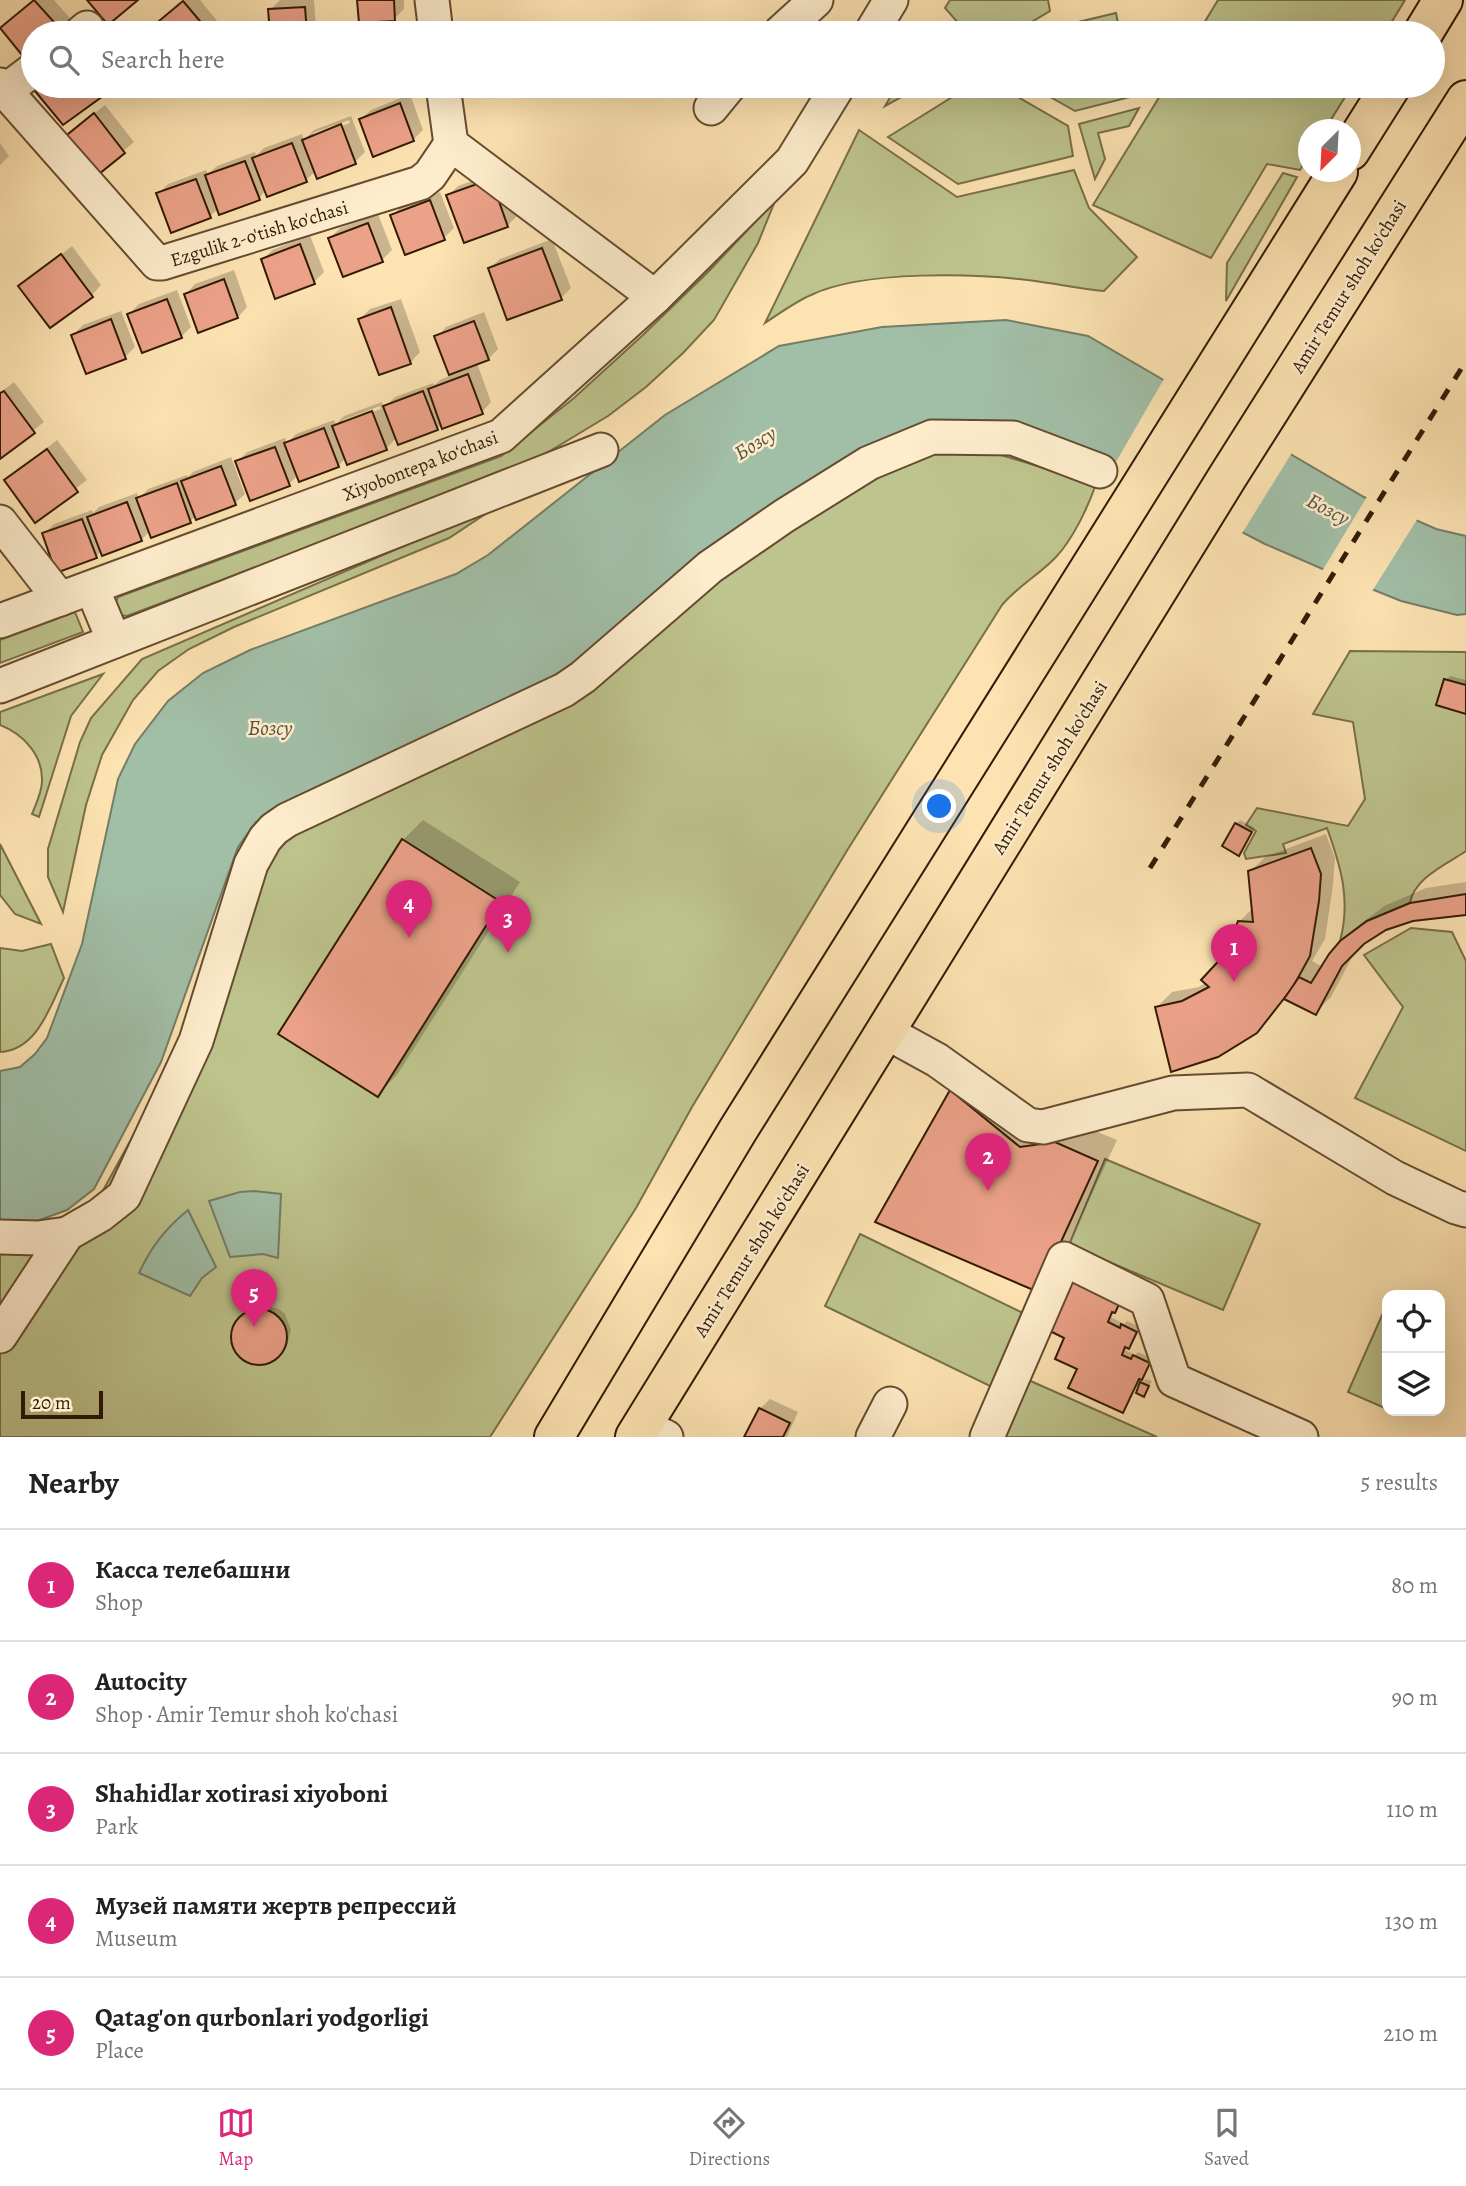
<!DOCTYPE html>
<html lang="en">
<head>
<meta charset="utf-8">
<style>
  body { margin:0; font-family:Alegreya,serif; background:#f6f6f6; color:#222 }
  .controls { position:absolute; right:21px; bottom:21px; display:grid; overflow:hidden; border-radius:14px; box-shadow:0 7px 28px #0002 }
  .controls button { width:63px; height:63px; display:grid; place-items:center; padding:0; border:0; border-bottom:2px solid #e0e0e0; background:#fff; color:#222; font:35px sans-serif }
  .compass { position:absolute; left:1298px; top:119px; width:63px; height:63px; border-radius:50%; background:#fff; box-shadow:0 7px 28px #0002; rotate:204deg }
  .scale { position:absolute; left:21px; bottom:18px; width:82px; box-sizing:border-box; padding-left:7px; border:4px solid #321a05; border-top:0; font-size:19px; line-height:24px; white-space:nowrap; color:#321a05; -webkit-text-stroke:5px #feedcd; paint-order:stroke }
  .you { position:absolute; left:940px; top:807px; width:24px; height:24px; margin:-18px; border:5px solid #fff; border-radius:50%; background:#1a73e8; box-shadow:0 0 0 10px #1a73e833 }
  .badge { display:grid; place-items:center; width:46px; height:46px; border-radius:50%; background:#db2777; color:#fff; font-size:23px; font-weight:700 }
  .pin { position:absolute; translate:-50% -58px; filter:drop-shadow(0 2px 4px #0008) }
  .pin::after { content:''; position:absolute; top:37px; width:24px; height:21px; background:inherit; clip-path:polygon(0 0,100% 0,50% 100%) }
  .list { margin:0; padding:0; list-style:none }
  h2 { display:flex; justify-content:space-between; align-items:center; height:91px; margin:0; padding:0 28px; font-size:30px }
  h2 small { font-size:23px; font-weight:400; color:#767676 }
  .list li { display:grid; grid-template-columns:46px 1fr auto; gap:21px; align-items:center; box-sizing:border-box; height:112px; padding:0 28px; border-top:2px solid #e0e0e0 }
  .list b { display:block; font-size:26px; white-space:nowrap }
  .list p { margin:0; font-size:23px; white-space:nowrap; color:#767676 }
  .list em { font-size:23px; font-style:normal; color:#767676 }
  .icon { flex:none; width:38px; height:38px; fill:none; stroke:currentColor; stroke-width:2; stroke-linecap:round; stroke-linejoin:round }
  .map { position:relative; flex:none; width:1466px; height:1437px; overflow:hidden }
  .search { position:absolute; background:#fff; box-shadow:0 7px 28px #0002; left:21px; right:21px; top:21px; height:77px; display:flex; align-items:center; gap:18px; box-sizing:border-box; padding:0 24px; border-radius:38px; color:#767676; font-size:26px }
  .sheet { height:651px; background:#fff }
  nav { display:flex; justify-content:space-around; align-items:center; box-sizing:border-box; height:98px; border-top:2px solid #e0e0e0; background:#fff; font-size:19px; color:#767676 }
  nav a { display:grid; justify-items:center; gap:4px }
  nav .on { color:#db2777 }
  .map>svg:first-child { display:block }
</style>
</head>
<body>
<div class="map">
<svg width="1466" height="1437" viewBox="0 0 1466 1437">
  <rect width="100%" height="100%" fill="#fde3b2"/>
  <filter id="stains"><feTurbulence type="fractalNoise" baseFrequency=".00286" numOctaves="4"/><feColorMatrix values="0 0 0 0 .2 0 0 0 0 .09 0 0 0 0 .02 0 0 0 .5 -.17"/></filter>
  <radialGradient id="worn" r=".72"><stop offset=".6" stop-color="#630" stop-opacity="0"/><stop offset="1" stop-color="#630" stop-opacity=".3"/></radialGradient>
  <!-- green -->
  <g fill="#bec48d" stroke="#786f49" stroke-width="2">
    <path d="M950,0H1048L1050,11L1013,33H967L945,8Z"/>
    <path d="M1218,0H1405L1385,33H1198Z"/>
    <path d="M1116,13L1120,33H1046L1057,27Z"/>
    <path d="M897,86H921L885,106Z"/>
    <path d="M970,86H999L1068,126L1073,156L958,184L888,137Z"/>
    <path d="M1031,86H1153L1150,92L1075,111Z"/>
    <path d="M1166,86H1352L1325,129L1308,130V156L1300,170L1267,164L1211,258L1093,205Z"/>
    <path d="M1139,108L1129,126L1098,133L1105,159L1095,179L1079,124Z"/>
    <path d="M859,130L957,197L1074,170L1089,208L1137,257L1104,291C1081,289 1058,284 1035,281C977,273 863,270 811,295C795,302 780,313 765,323Z"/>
    <path d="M1283,173L1297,177L1226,301L1227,263Z"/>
    <path d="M775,201L758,243L714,320L683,353L646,387L608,416L525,466L127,616L120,615L114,607L118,597L501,456L574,398L643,335L709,271Z"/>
    <path d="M939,452L998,454L1096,484C1088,507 1073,539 1056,557C1039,575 1018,586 1002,605L848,849L692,1107L636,1208L490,1437H0V1247L31,1245L100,1196L179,1052L276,837L664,615L861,484Z"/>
    <path d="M499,505L449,538L234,627L189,649L158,671L133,700L102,755L86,805L63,912L48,877V849L80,742L91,718L142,659Z"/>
    <path d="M75,612L83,632L0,663V640Z"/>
    <path d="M1350,651L1466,652V851C1447,864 1414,878 1410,903L1367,921L1340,941C1351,900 1341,867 1327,828L1283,844L1286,853L1246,859L1244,853L1256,831L1246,825L1257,808L1348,826L1365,799L1353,722L1313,714Z"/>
    <path d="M103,674L71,716L39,817L32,814C36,804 42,792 42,781C43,755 23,734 0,725V712Z"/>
    <path d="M0,844L41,924L15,914L0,895Z"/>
    <path d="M1411,928L1452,932L1466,961V1151L1355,1098L1403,1007L1364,955Z"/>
    <path d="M51,944L64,978C50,1007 37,1050 0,1052V948L22,951Z"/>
    <path d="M1105,1159L1260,1224L1223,1310L1069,1245Z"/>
    <path d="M860,1234L1027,1315L992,1387L825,1306Z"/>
    <path d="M1387,1304V1409L1348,1392Z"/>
    <path d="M1026,1379L1157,1437H1000Z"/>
  </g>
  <!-- water -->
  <g fill="#a1bfa7" stroke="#757d66" stroke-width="2">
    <path d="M1006,320L1088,336L1364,497L1436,529L1466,536V614L1457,615L1401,601L1325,570L1265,544L1107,462L1045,433L976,420L929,427L571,671L410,750L256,822L238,847L161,1062L94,1189L67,1210L37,1221L0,1224V1071L20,1067L35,1054L47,1038L82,944L118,779L135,744L168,701L203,673L250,650L456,574L488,555L665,415L779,346L882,327Z"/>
    <path d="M254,1191L281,1194L278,1258L263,1254L230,1257L209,1201L240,1192Z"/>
    <path d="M188,1210L216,1267L202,1278L190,1296L139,1273C151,1247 165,1229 188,1210Z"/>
  </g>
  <!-- pier -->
  <g fill="#fde3b2">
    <path d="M1165,377L1293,451L1241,535L1112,469Z"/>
    <path d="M1368,495L1418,518L1371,593L1321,573Z"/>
  </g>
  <!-- shadow -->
  <g fill="#0003" fill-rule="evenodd">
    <path d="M35,0H54L75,24L65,33H33V60L12,19Z"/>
    <path d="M185,0H200L222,27L215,33H151L149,31L159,22Z"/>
    <path d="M280,0H314L316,28L311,33H272L270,10Z"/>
    <path d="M359,0H404V9L394,19Z"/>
    <path d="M33,86H110L101,95Z"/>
    <path d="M410,94L423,130L413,140L361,119L371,110Z"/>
    <path d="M105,105L134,142L94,176L74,129Z"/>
    <path d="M351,116L365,152L355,162L316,171L306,180L266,190L259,198L219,208L210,216L158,194L168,184L206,170L208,174L217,166L255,152L256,156L264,148L302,134L304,140L314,130ZM349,120L350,123L313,137V133Z"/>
    <path d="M0,143L9,156L0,165Z"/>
    <path d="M500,171L517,216L507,226L448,196L458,186Z"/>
    <path d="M440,192L454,228L444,238L392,216L402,206Z"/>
    <path d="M378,214L392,250L382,260L330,238L340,228Z"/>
    <path d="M310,235L324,272L314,282L276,296L263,260L272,250Z"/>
    <path d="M552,239L571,288L561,298L490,268L500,259Z"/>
    <path d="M72,246L101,285L92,295L21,286Z"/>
    <path d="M234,270L247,307L238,317L199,331L186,294L195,284Z"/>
    <path d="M177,290L191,327L181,337L129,314L139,304Z"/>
    <path d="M401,299L420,352L411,362L380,373L360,319L370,309Z"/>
    <path d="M121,311L135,347L125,357L73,335L83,325Z"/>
    <path d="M484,312L498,349L488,359L477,363L491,402L482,412L442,424L437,429L397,437L386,449L346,458L338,466L298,475L289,484L237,462L247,452L285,438L287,443L296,434L334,420L336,424L344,416L382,402L384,408L395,397L433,383L434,385L440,380L451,375L437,337L446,327ZM380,406L381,409L343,423V420Z"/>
    <path d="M14,382L44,422L0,456V393Z"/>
    <path d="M57,440L87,480L35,520L6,480Z"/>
    <path d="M231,457L245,494L235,503L197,515L190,521L152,536L150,531L141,540L102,550L96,556L44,534L54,524L92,510L93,513L99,507L137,493L139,498L148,489L187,475L188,477L193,472Z"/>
    <path d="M1450,676L1466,680V712L1446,680Z"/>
    <path d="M423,820L520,882L397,1075L377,1095L403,840Z"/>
    <path d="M1240,820L1255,828L1239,853L1236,824Z"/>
    <path d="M1326,834L1335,858L1333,885L1325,939L1312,961L1323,967L1341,942L1358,926L1384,906L1426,888L1466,882V914L1412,919L1374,935L1357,948L1331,997L1316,1012L1286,998L1256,1032L1157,1007L1172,992L1199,987L1207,982L1227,954L1239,922L1253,908L1250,872L1265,857Z"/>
    <path d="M971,1071L1041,1128L1076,1123L1117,1140L1057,1269L951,1091Z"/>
    <path d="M1126,1294L1119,1307L1111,1317L1124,1324L1127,1321L1140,1327L1133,1342L1125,1350L1135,1355L1138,1352L1153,1359L1122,1411L1079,1368L1057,1358Z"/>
    <path d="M263,1305L279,1309L285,1314L291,1330L287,1346L276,1357L260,1363L243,1357L234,1342L236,1324L247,1312Z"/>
    <path d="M1146,1379L1152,1381L1144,1394L1142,1383Z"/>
    <path d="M770,1399L798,1412L787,1437H746L760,1409Z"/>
  </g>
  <!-- building -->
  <g fill="#eca289" stroke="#321a05" stroke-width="2">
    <path d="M34,0L64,33H33V62L30,65L0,28Z"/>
    <path d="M87,0H138L108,25Z"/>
    <path d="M357,0H394L395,21L359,23Z"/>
    <path d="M183,1L210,33H149L147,31Z"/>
    <path d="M305,7L307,33H270L268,9Z"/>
    <path d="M30,85L94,86L103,96L63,125Z"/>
    <path d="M400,103L414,141L373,157L359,119Z"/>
    <path d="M94,113L125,153L94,178L62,139Z"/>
    <path d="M341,124L356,164L317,179L302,140Z"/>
    <path d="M292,143L307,182L267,197L252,158Z"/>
    <path d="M245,161L260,200L219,215L205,175Z"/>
    <path d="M196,179L211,218L171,233L156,193Z"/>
    <path d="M491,179L508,227L464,243L446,195Z"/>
    <path d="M430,200L445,240L405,255L390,215Z"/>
    <path d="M368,223L383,262L343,277L328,238Z"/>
    <path d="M300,244L315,284L275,299L261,259Z"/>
    <path d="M542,248L562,300L507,320L488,268Z"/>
    <path d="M61,254L93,297L50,328L18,286Z"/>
    <path d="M224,279L238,318L198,333L184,294Z"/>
    <path d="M167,299L182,338L142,353L127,314Z"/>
    <path d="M391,307L411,364L379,375L358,319Z"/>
    <path d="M111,319L126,359L86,374L71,335Z"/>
    <path d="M474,321L489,360L449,375L434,336Z"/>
    <path d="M468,374L483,414L442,429L428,389Z"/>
    <path d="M4,391L35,433L0,459V393Z"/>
    <path d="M423,391L438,430L398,445L383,406Z"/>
    <path d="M372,411L387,450L347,465L332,426Z"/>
    <path d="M324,428L339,467L299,482L284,443Z"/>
    <path d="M275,447L290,486L250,501L235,461Z"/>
    <path d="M47,449L78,492L35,523L4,480Z"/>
    <path d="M221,466L236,505L196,520L181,481Z"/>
    <path d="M177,483L191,523L151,538L136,498Z"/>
    <path d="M127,502L142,541L102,556L87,517Z"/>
    <path d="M82,519L97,558L56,573L42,533Z"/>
    <path d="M1444,679L1466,685V714L1436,705Z"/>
    <path d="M1235,823L1252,832L1239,856L1222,846Z"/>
    <path d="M402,839L501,902L378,1097L278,1034Z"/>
    <path d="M1311,848L1321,874L1319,901L1310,956L1293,987L1257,1033L1218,1057L1171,1072L1155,1007L1182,1001L1209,987L1201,980L1226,953L1238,921L1253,922L1248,871Z"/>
    <path d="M1466,894V915L1413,921L1386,930L1364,944L1342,966L1316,1015L1284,999L1299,977L1311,983L1329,954L1340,941L1367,921L1410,903Z"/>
    <path d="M950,1090L1020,1147L1055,1142L1098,1161L1038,1292L875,1222Z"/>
    <path d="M1071,1281L1122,1298L1115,1313L1112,1312L1108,1322L1120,1328L1121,1324L1137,1332L1129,1349L1125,1347L1122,1355L1131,1359L1133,1355L1150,1363L1142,1380L1139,1379L1123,1413L1068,1388L1077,1369L1055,1359L1064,1338L1048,1330Z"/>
    <circle cx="259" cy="1337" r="28"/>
    <path d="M1140,1382L1149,1386L1144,1397L1136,1393Z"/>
    <path d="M759,1408L790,1423L783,1437H744Z"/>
  </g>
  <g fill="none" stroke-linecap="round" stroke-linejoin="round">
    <!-- minor casing -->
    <g stroke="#654c30" stroke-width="37">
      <g id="minor">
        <path d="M432,0L436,33"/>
        <path d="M81,33L87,28"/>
        <path d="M780,33L816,0"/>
        <path d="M871,33L891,0"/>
        <path d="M0,85L157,263H162L420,183L430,175L451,144"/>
        <path d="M443,86L451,144L655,297"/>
        <path d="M5,91L33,70"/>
        <path d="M711,108L729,86"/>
        <path d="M0,522L60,599"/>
        <path d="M92,588L114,641"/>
        <path d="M0,621L501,436L655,297L792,161L838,86"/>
        <path d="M0,686L601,450"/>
        <path d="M886,1032L937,1060L1028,1125L1043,1127L1173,1093L1248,1090L1395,1178L1456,1207L1466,1210"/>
        <path d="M0,1237L38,1238L67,1234"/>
        <path d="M0,1336L67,1234L100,1215L124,1196L196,1041L251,864L265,839L274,829L287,820L564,690L583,677L710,567L784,516L869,463L932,437L1013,438L1100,471"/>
        <path d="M642,1426L666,1437"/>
        <path d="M873,1437L890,1404"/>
        <path d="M987,1437L1064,1259L1147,1300L1174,1380L1301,1437"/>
      </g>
    </g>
    <!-- major casing -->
    <g stroke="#321a05" stroke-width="42">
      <g id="major">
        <path d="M1423,33L1443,0"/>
        <path d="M1350,151L1391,86"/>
        <path d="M554,1437L738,1130L1338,172"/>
        <path d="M635,1437L1228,476L1466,100"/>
      </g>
    </g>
    <!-- minor -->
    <use href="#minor" stroke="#feedcd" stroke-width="33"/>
    <!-- major -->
    <use href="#major" stroke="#fde3b2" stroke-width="38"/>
    <!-- rail -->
    <path stroke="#321a05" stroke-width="5" stroke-dasharray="12 12" stroke-linecap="butt" d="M1150,868L1466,361"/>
  </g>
  <g text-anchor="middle" stroke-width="5" stroke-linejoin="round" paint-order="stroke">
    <!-- street labels -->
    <g font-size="19" fill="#321a05" stroke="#feedcd">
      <text transform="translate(259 233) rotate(-17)" y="7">Ezgulik 2-o'tish ko'chasi</text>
      <text transform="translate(1348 286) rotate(-58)" y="7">Amir Temur shoh ko'chasi</text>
      <text transform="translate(420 465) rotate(-21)" y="7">Xiyobontepa koʻchasi</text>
      <text transform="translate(1049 767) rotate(-58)" y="7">Amir Temur shoh ko'chasi</text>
      <text transform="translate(751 1250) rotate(-58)" y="7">Amir Temur shoh ko'chasi</text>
    </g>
    <!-- water labels -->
    <g font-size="21" font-style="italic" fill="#59543e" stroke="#feedcd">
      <text transform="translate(755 443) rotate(-32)" y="7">Бозсу</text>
      <text transform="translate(1328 509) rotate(28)" y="7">Бозсу</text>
      <text x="270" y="735">Бозсу</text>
    </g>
  </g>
  <rect width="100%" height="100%" filter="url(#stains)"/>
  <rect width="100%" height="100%" fill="url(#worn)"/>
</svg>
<div class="controls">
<button><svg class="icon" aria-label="locate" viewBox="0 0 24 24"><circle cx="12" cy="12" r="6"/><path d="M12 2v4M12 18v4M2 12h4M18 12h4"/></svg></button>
<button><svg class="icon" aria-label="layers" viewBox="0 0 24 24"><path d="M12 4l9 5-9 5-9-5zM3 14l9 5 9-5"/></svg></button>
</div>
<svg class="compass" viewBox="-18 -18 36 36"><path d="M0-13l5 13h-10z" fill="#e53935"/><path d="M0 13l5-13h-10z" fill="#767676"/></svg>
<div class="scale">20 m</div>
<div class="you"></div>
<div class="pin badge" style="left:1234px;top:982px">1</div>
<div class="pin badge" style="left:988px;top:1191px">2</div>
<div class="pin badge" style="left:508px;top:953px">3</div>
<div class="pin badge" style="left:409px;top:938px">4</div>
<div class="pin badge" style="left:254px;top:1327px">5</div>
<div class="search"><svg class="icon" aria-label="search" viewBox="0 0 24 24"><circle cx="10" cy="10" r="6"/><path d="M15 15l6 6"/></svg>Search here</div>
</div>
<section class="sheet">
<h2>Nearby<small>5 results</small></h2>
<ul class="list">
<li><span class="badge">1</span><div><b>Касса телебашни</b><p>Shop</p></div><em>80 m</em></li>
<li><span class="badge">2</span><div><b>Autocity</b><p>Shop · Amir Temur shoh ko'chasi</p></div><em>90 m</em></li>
<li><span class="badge">3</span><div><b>Shahidlar xotirasi xiyoboni</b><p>Park</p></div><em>110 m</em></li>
<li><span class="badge">4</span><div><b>Музей памяти жертв репрессий</b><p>Museum</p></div><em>130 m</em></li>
<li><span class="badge">5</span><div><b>Qatag'on qurbonlari yodgorligi</b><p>Place</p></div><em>210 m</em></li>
</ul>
</section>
<nav>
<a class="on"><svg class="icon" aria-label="map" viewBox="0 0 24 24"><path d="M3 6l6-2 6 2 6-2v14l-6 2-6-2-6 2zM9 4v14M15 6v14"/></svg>Map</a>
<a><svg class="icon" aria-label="directions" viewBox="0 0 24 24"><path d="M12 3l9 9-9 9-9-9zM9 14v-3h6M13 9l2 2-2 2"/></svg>Directions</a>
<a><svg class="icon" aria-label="saved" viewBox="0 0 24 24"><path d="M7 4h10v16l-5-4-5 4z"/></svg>Saved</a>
</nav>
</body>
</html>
